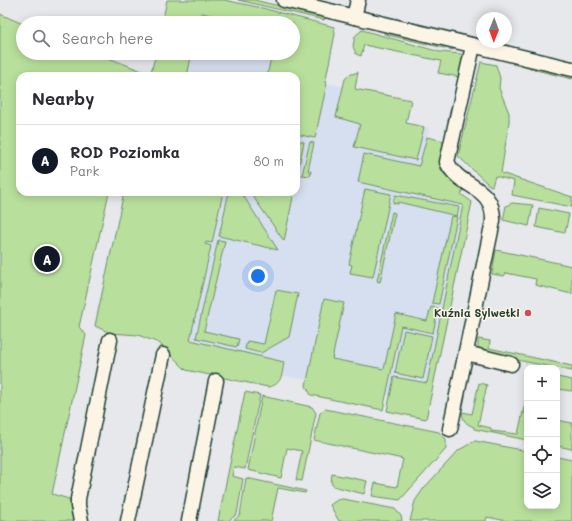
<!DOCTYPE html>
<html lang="en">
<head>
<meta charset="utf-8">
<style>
  body { margin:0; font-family:Mali,sans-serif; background:#f2f2f3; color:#2b2b33 }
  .controls { position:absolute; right:12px; bottom:12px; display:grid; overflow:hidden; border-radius:8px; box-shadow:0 2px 10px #0003 }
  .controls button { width:36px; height:36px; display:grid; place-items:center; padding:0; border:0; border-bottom:1px solid #e1e1e2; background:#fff; color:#2b2b33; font:20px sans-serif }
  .compass { position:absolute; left:476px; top:12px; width:36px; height:36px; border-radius:50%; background:#fff; box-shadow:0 2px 10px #0003; rotate:181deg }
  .you { position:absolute; left:258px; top:276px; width:14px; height:14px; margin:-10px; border:3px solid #fff; border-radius:50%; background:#1a73e8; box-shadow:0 0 0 6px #1a73e833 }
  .badge { display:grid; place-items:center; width:26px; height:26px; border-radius:50%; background:#111827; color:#fff; font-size:13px; font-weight:700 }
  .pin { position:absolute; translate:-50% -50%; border:2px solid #fff; box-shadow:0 1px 4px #0006 }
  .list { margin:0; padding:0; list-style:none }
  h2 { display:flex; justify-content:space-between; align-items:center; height:52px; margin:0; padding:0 16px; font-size:17px }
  h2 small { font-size:13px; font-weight:400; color:#7c7c81 }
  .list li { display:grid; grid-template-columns:26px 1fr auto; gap:12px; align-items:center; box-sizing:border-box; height:72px; padding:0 16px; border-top:1px solid #e1e1e2 }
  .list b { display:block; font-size:15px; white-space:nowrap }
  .list p { margin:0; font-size:13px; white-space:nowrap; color:#7c7c81 }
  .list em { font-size:13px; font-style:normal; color:#7c7c81 }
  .icon { flex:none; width:22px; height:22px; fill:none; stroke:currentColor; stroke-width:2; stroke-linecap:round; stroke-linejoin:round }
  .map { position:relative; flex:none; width:572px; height:521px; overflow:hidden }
  .search { position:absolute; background:#fff; box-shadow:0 2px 10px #0003; left:16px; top:16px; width:284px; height:44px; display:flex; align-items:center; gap:10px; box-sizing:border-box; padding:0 14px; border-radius:22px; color:#7c7c81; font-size:15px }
  .panel { position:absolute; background:#fff; box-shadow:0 2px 10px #0003; left:16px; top:72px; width:284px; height:124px; border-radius:12px }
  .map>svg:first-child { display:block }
</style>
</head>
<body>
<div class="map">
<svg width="572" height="521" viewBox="0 0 572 521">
  <rect width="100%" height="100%" fill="#e6e8eb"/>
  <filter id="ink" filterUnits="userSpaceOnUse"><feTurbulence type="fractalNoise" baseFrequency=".025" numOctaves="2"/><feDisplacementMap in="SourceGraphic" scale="8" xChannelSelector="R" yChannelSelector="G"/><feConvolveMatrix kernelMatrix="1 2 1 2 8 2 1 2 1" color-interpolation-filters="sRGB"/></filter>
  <g filter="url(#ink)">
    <!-- built -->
    <path fill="#d6dfef" d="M156,53H293L320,82L411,100L406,123L429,128L427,137L442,141L431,194L468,201L426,403L330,383L257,372L203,346L94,323L124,192H296V76H150Z"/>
    <!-- green -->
    <g fill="#b8e09c" stroke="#6c8e68">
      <path d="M167,0H224L262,8L334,27L335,34L325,83H327L315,138L296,134V76H267L272,53H293V23H245L202,13L200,23H162Z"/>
      <path d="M238,0H254L325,17L324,20Z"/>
      <path d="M0,14L23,24V53H96L147,73L146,76H20V192H109L79,327L86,335L52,494L69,499L76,521H0Z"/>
      <path d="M362,30L440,52L461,54L464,57L460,77L438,73L441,61L364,45L361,56L356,54L353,46L355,36Z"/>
      <path d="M385,31L454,47L453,50L384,34Z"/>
      <path d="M156,53H192L187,76H150Z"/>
      <path d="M481,62L496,65L500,78L499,88L509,113V122L501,173L572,197V207L512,195L514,181L495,176L492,186L489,185L458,156Z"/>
      <path d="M514,62L572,76V79L512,64Z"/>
      <path d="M358,72L355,89L411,100L406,123L424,127L416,160L354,147L360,124L336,117L345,79L349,75Z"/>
      <path d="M427,137L444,141L441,157V171L464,190L461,194L472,202L426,419L387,411L394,377L427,383L463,205L358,182L364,154L419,166Z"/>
      <path d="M296,140L304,142L296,180Z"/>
      <path d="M310,142L314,143L308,171H311L310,176L302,175Z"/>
      <path d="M365,189L391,194L373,277L350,273L352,265L349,264Z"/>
      <path d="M124,192H223L212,243L206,242L205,244L211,246L190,340L284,362C282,374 282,385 268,387L186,370L159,343L138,335L110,333L95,326Z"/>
      <path d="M229,192H241L278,250L219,236Z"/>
      <path d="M250,192H294L284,241Z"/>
      <path d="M395,195L459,207L457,216L398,202V204L393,203Z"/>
      <path d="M512,203L533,205L529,226L503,220L506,206Z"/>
      <path d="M539,208L569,214L565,233L536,227Z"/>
      <path d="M392,212L395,213L380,282L377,281Z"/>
      <path d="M451,216L457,217L439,304L432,303Z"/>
      <path d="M218,240L225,241L204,331L239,339L237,347L196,338Z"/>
      <path d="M496,250L572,266V294L535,285L536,279L506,273L504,276L492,274Z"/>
      <path d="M276,290L298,294L289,337L261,353L245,349L247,341L264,344Z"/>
      <path d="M324,299L344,303L332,359L384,369L396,314L427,321L431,307L438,308L433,333L401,326L383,410L311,395L306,386Z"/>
      <path d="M404,330L432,336L423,379L395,373Z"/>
      <path d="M478,339L490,341L489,348L572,366V371L487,354L478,348Z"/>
      <path d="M557,377L572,380V391L558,389L557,390Z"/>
      <path d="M479,383L487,385L478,425L491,428V431L518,434L527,394L524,414L527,415V440L474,429V427C466,424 463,421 462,412L472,414Z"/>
      <path d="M245,392L260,395L245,469L234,467L232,476L243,479L237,514L228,521H218Z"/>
      <path d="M262,396L312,407L316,413L302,481L296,480L302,451L287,448L281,478L248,470Z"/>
      <path d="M325,409L439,432L446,439V449L400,500L372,496L375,483L397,487L403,459L314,440L320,413Z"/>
      <path d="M557,420L572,423V449L557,446Z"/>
      <path d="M475,441L527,451V506H557V457L572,460V521H507L487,517L486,521H410L415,501L424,488L459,450Z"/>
      <path d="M332,474L367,481L364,494L333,486L331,482Z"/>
      <path d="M246,478L306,491L305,493L278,488L271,521H233L240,515Z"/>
      <path d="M343,499L395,509L401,516L402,521H339L330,505L337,500Z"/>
    </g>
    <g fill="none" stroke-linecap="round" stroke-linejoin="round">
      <!-- street casing -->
      <g stroke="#1f3d34" stroke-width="17">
        <g id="street">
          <path d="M284,0L572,69"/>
          <path d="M354,17L358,0"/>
          <path d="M466,353L511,364"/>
          <path d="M450,429L493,221C494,184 459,189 447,162L473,46"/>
          <path d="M81,521L78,506V499L110,340"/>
          <path d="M128,521L163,355"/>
          <path d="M189,521L216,381"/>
        </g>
      </g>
      <!-- street -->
      <use href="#street" stroke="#fcf5e5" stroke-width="14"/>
    </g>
  </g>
  <!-- markers -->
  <circle fill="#d1495b" stroke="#fcf5e5" stroke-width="1.5" cx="528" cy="313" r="4"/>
  <g text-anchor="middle" stroke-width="3" stroke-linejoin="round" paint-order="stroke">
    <!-- poi labels -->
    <g font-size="11" font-weight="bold" fill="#1f3d34" stroke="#fcf5e5" text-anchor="end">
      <text x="520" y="317">Kuźnia Sylwetki</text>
    </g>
  </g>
</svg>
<div class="controls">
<button>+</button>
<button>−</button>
<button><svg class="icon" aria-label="locate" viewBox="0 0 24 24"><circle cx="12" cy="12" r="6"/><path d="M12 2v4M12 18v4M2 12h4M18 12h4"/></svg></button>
<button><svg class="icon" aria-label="layers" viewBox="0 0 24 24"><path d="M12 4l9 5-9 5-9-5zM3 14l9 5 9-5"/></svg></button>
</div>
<svg class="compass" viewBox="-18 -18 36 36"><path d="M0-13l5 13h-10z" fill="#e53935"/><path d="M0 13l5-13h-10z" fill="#7c7c81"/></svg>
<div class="you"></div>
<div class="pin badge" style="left:47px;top:259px">A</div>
<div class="search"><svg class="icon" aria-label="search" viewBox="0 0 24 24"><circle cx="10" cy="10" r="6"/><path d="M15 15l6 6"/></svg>Search here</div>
<section class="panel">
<h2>Nearby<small></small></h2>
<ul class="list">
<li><span class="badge">A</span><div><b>ROD Poziomka</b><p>Park</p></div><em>80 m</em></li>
</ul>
</section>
</div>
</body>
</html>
